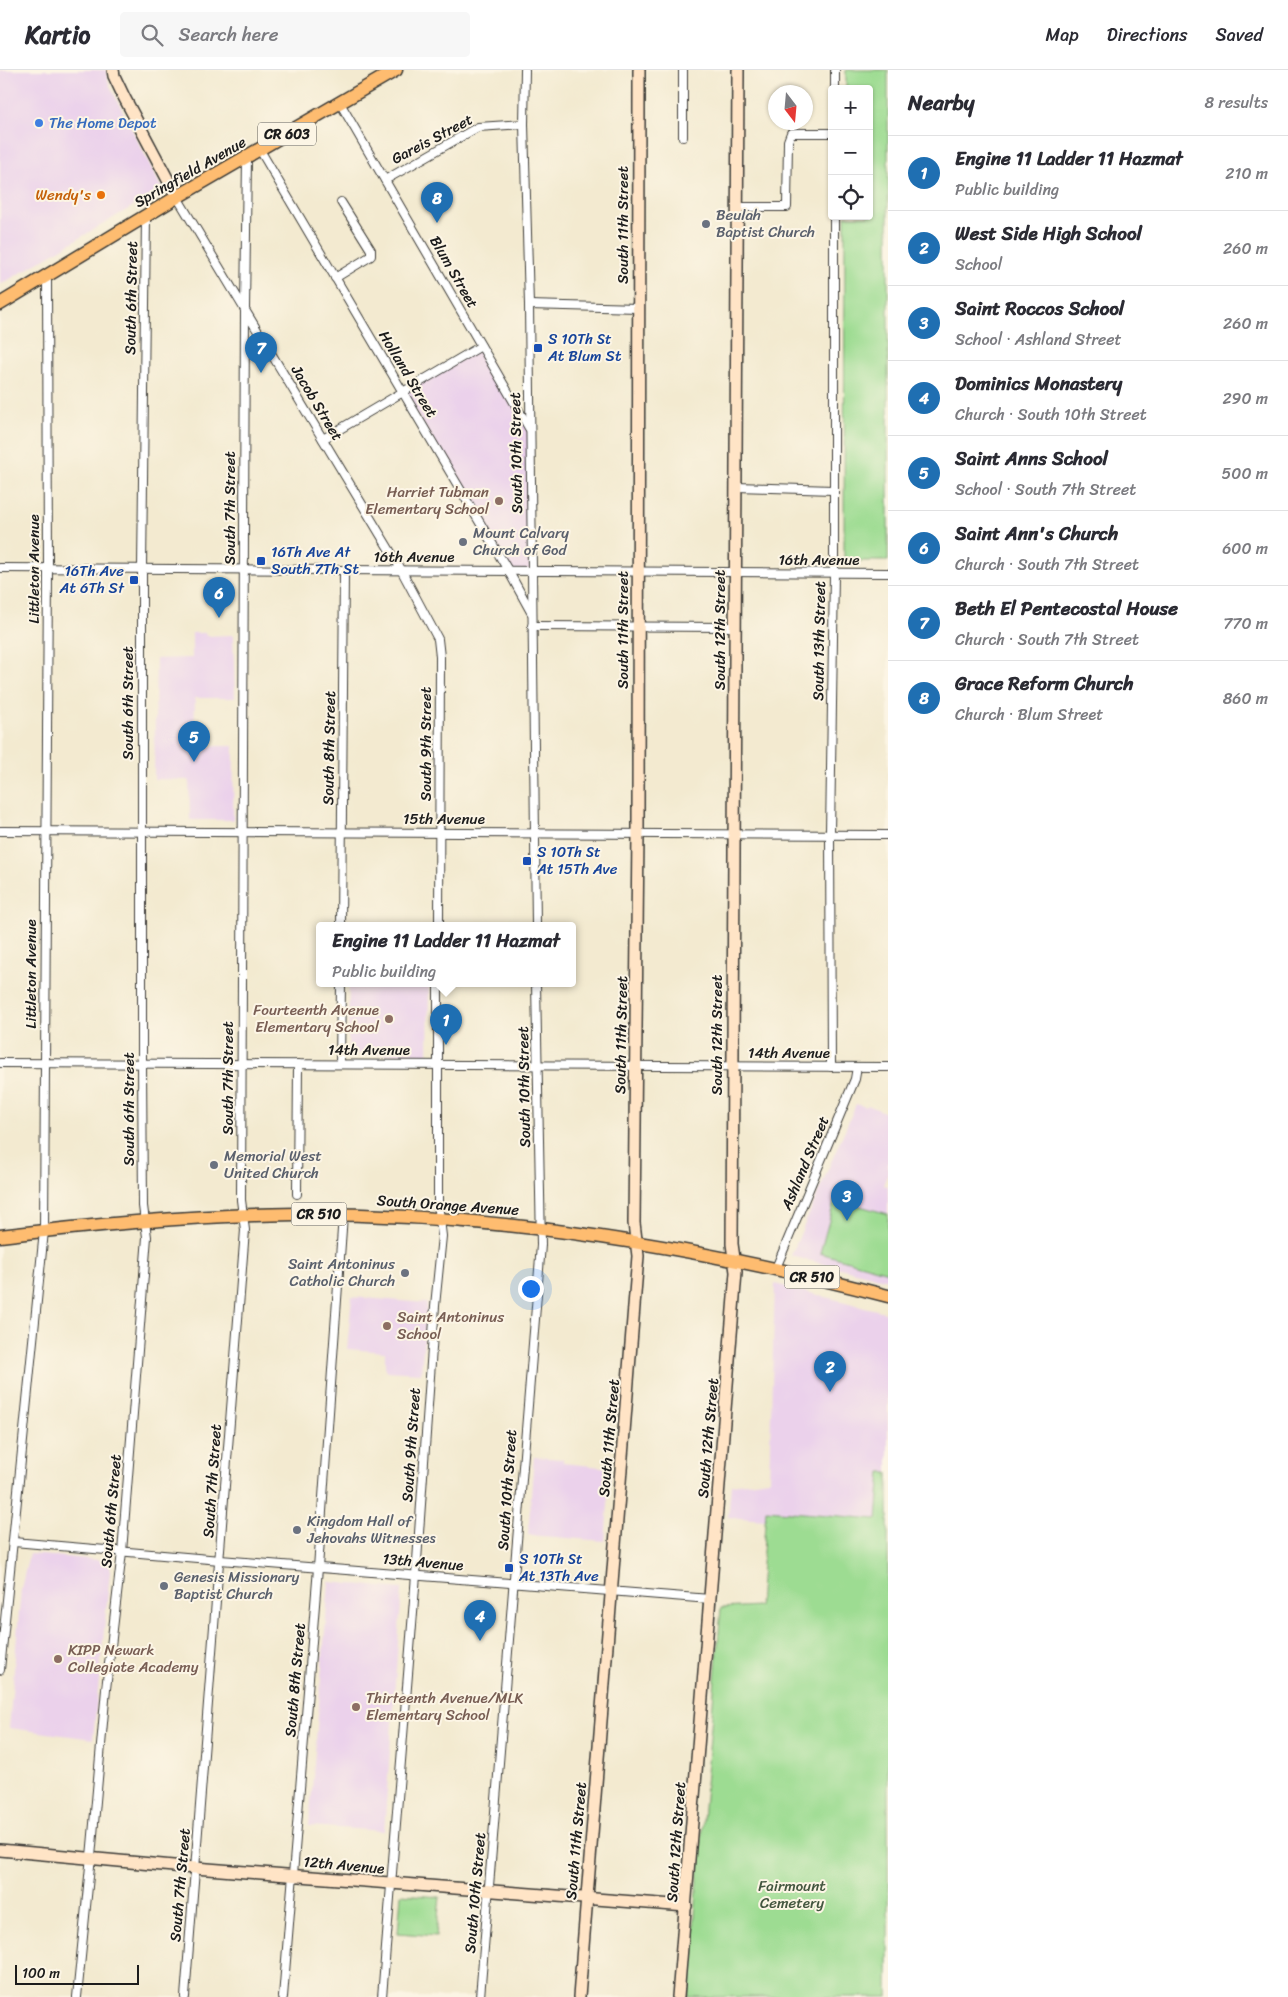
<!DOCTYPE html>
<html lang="en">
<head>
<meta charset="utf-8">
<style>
  body { margin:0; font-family:Sriracha,sans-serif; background:#f7f7f7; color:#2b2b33 }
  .controls { position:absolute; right:15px; top:15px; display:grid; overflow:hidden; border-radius:5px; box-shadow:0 1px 4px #0004 }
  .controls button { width:45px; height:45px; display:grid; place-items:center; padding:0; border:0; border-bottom:1px solid #e1e1e2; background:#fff; color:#2b2b33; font:25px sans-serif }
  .compass { position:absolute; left:768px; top:15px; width:45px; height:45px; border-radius:50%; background:#fff; box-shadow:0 1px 4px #0004; rotate:164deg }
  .scale { position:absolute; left:15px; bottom:12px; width:124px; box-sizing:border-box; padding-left:5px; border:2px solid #1c1c1c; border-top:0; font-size:14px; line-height:18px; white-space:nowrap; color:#1c1c1c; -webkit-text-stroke:4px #fcf5e5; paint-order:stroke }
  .you { position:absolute; left:530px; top:1218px; width:18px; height:18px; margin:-12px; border:4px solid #fff; border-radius:50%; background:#1a73e8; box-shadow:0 0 0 8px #1a73e833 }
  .badge { display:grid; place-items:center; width:32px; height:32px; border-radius:50%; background:#1f6fb2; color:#fff; font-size:16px; font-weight:700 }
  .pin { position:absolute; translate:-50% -41px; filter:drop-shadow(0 1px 2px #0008) }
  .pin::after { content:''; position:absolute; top:26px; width:18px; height:15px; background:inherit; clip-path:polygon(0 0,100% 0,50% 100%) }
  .popup { position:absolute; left:316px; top:852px; width:260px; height:65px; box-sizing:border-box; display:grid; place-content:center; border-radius:5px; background:#fff; filter:drop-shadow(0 1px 4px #0005); font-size:16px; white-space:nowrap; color:#7c7c81 }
  .popup b { font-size:19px; color:#2b2b33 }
  .popup::after { content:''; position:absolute; left:50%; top:100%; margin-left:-10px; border:10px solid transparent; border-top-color:#fff }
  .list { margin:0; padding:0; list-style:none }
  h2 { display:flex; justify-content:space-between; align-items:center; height:65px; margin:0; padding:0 20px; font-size:21px }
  h2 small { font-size:16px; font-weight:400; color:#7c7c81 }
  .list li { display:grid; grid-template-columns:32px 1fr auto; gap:15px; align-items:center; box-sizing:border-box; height:75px; padding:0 20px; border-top:1px solid #e1e1e2 }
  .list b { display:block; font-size:19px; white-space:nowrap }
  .list p { margin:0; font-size:16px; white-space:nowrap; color:#7c7c81 }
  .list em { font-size:16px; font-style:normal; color:#7c7c81 }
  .icon { flex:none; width:28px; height:28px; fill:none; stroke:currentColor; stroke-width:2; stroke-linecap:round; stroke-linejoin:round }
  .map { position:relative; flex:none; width:888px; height:1927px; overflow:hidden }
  header { display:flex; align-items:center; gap:30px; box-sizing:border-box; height:70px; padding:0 25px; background:#fff; border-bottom:1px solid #e1e1e2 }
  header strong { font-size:24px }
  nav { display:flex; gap:28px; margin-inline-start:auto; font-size:18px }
  .search { width:350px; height:45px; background:#f7f7f7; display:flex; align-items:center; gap:12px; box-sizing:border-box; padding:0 18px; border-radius:5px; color:#7c7c81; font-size:19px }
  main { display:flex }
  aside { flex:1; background:#fff }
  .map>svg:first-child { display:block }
</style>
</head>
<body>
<header>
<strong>Kartio</strong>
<div class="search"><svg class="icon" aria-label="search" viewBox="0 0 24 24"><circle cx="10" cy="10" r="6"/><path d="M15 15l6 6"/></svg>Search here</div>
<nav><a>Map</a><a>Directions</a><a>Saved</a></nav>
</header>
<main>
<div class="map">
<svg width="888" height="1927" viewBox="0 0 888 1927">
  <rect width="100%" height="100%" fill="#fcf5e5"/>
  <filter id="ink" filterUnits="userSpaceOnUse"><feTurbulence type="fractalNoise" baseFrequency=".02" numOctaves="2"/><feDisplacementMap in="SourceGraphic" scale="10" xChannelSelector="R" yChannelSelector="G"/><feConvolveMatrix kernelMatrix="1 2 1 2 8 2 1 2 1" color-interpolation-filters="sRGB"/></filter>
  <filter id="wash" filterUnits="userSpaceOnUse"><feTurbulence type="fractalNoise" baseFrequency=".0096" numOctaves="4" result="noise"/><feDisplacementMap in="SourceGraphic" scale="20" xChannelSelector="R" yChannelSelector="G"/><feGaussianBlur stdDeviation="1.12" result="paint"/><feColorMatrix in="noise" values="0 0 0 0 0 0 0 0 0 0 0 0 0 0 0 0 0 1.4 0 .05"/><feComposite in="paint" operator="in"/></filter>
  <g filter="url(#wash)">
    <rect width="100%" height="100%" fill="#f3ead0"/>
    <!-- built -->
    <g fill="#ebd1eb">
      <path d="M0,0H106L109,14L162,119L0,215Z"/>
      <path d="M481,277L529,361L530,501H510L404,323Z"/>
      <path d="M192,563H205L206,566L233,565L235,628H195L194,676H234L233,750H190L189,710L154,709L156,589L192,588Z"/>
      <path d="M349,914H429L428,985L348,984Z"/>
      <path d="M856,1034L866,1037L868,1035L888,1044V1103L883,1115L888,1116V1210L791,1186Z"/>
      <path d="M775,1214L888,1243V1402H881L877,1449L767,1440L765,1450L728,1447L731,1415L769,1410Z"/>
      <path d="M352,1227L427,1233L421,1303L385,1301V1282L347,1279Z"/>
      <path d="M534,1387L563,1389V1393L611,1398L605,1471L528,1465Z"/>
      <path d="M29,1484L111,1491L93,1669L9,1658L21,1519Z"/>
      <path d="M329,1512L402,1519L384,1761L309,1756Z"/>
    </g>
    <!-- green -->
    <g fill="#9ddc92" stroke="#5c7c57">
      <path d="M846,0H888V491H844L845,146H869V19H846Z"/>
      <path d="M835,1129L888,1144V1202L820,1183Z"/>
      <path d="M881,1402H888V1927H688L721,1538L759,1536L766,1440L877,1449Z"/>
      <path d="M401,1824L440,1827L436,1866L398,1863Z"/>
    </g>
  </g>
  <g filter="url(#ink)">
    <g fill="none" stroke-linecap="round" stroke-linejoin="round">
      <!-- street casing -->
      <g stroke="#3c3b37" stroke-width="10">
        <g id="street">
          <path d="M525,0L524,54L529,235L536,856"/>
          <path d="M835,19V0"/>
          <path d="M340,33L529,358"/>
          <path d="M683,67V0"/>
          <path d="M260,80L509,502L531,542"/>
          <path d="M385,110L478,57L524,54"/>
          <path d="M177,127L398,494L438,569L440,587L439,856"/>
          <path d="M737,137H787L788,71L791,63H832"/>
          <path d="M335,208L371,186V180L341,132"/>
          <path d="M529,235L638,238"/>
          <path d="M323,369L481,276"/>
          <path d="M736,417L833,420"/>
          <path d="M0,498L888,503"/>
          <path d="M532,556L735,557"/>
          <path d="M0,761L888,765"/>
          <path d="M341,856L344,501"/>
          <path d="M0,993L888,997"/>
          <path d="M340,994L341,914"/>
          <path d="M831,997L830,764L834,503V146"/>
          <path d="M297,1124L298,994"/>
          <path d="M776,1198L855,1009L857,997"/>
          <path d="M14,1472L220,1490L710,1529"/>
          <path d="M0,1600L44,1161L48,499L47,206"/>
          <path d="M77,1927L92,1776L106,1619L122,1482L147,1167L143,1136L142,993V499L146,146"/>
          <path d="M185,1927L245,1160L241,1130L245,239L247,87"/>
          <path d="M283,1927L318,1498L343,1145"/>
          <path d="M382,1927L416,1505L435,1236L442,1166L438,1133V914"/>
          <path d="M480,1927L541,1175L536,914"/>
        </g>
      </g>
      <!-- secondary casing -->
      <g stroke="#3c3b37" stroke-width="14">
        <g id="secondary">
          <path d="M113,0L114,6L124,27L177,127"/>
          <path d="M0,1780L195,1798L686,1836"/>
          <path d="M579,1927L638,1186L634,1153L638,764L639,0"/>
          <path d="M678,1927L736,1202L732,1174L738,0"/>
        </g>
      </g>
      <!-- primary casing -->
      <g stroke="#3c3b37" stroke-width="15">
        <g id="primary">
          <path d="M0,234L177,127L396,0"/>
          <path d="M0,1166C98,1154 197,1145 296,1144C496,1143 695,1176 888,1226"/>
        </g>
      </g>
      <!-- street -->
      <use href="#street" stroke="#fff" stroke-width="8"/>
      <!-- secondary -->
      <use href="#secondary" stroke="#ffe4c6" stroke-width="11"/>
      <!-- primary -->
      <use href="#primary" stroke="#febc70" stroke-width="12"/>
    </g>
  </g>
  <!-- markers -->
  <circle fill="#3f7fe0" stroke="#fcf5e5" stroke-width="2" cx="39" cy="53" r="5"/>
  <circle fill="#e8710a" stroke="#fcf5e5" stroke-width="2" cx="101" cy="125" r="5"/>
  <g fill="#6b7280" stroke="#fcf5e5" stroke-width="2">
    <circle cx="706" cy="154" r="5"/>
    <circle cx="463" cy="472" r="5"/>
    <circle cx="214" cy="1095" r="5"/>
    <circle cx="405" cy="1203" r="5"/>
    <circle cx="297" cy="1460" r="5"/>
    <circle cx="164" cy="1516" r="5"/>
  </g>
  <g fill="#1a4fb4" stroke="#fcf5e5" stroke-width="2">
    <rect x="533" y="273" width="10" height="10" rx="2.5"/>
    <rect x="256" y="486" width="10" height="10" rx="2.5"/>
    <rect x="129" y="505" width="10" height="10" rx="2.5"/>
    <rect x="522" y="786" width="10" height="10" rx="2.5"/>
    <rect x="504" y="1493" width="10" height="10" rx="2.5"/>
  </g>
  <g fill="#8d6e63" stroke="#fcf5e5" stroke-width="2">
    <circle cx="499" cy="431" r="5"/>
    <circle cx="389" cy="949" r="5"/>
    <circle cx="387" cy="1256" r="5"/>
    <circle cx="58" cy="1589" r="5"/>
    <circle cx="356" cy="1637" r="5"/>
  </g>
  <g text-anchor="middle" stroke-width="4" stroke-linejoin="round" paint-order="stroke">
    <!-- shield labels -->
    <g fill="#fcf5e5" stroke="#5f5d58" stroke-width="1">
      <rect x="258" y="52.5" width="58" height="23" rx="4"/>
      <rect x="291.5" y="1132.5" width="55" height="23" rx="4"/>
      <rect x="784.5" y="1195.5" width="55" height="23" rx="4"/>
    </g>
    <g font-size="14" font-weight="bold" fill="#1c1c1c">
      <text x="287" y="69">CR 603</text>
      <text x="319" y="1149">CR 510</text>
      <text x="812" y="1212">CR 510</text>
    </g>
    <!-- shop labels -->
    <g font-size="15" fill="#366cbe" stroke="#fcf5e5" text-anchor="start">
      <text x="49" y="58">The Home Depot</text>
    </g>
    <!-- street labels -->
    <g font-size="15" fill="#1c1c1c" stroke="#fcf5e5">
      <text transform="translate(432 69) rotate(-28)" y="5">Gareis Street</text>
      <text transform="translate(190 102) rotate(-30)" y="5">Springfield Avenue</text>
      <text transform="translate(623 155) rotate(-90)" y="5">South 11th Street</text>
      <text transform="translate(454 202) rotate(60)" y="5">Blum Street</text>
      <text transform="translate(131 228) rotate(-89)" y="5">South 6th Street</text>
      <text transform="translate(408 304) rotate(59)" y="5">Holland Street</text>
      <text transform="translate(317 333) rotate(59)" y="5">Jacob Street</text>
      <text transform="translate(516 383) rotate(-91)" y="5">South 10th Street</text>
      <text transform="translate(230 438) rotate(-90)" y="5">South 7th Street</text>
      <text x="414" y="492">16th Avenue</text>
      <text x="819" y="495">16th Avenue</text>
      <text transform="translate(34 499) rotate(-90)" y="5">Littleton Avenue</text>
      <text transform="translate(623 560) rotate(-90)" y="5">South 11th Street</text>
      <text transform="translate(720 560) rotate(-90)" y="5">South 12th Street</text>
      <text transform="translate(819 571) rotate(-89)" y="5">South 13th Street</text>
      <text transform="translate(128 633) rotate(-90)" y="5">South 6th Street</text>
      <text transform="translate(426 674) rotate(-90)" y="5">South 9th Street</text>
      <text transform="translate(329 678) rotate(-89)" y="5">South 8th Street</text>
      <text x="444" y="754">15th Avenue</text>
      <text transform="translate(31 904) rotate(-90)" y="5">Littleton Avenue</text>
      <text transform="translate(621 965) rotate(-89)" y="5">South 11th Street</text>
      <text transform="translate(717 965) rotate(-90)" y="5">South 12th Street</text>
      <text x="369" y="985">14th Avenue</text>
      <text x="789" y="988">14th Avenue</text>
      <text transform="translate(228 1008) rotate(-90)" y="5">South 7th Street</text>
      <text transform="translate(524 1017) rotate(-91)" y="5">South 10th Street</text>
      <text transform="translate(129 1039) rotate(-90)" y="5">South 6th Street</text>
      <text transform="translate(805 1093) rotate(-67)" y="5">Ashland Street</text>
      <text transform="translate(448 1135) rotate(4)" y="5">South Orange Avenue</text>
      <text transform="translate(609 1368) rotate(-85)" y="5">South 11th Street</text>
      <text transform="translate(708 1368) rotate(-85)" y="5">South 12th Street</text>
      <text transform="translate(411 1375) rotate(-86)" y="5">South 9th Street</text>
      <text transform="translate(212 1411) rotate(-86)" y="5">South 7th Street</text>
      <text transform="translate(507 1420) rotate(-86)" y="5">South 10th Street</text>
      <text transform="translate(111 1441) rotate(-85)" y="5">South 6th Street</text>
      <text transform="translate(423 1492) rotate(5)" y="5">13th Avenue</text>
      <text transform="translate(295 1610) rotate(-85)" y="5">South 8th Street</text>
      <text transform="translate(576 1771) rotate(-85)" y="5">South 11th Street</text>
      <text transform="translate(676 1772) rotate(-86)" y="5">South 12th Street</text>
      <text transform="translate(344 1795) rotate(5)" y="5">12th Avenue</text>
      <text transform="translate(180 1815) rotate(-85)" y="5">South 7th Street</text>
      <text transform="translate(475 1823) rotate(-85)" y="5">South 10th Street</text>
    </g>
    <!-- food labels -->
    <g font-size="15" fill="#c56008" stroke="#fcf5e5" text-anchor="end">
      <text x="91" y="130">Wendy's</text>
    </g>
    <!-- worship labels -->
    <g font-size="15" fill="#5b616d" stroke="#fcf5e5" text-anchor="start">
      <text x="716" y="150">Beulah<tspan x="716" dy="17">Baptist Church</tspan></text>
      <text x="473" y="468">Mount Calvary<tspan x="473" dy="17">Church of God</tspan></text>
      <text x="224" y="1091">Memorial West<tspan x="224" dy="17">United Church</tspan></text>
      <text x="395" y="1199" text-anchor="end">Saint Antoninus<tspan x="395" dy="17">Catholic Church</tspan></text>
      <text x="307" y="1456">Kingdom Hall of<tspan x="307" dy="17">Jehovahs Witnesses</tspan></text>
      <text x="174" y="1512">Genesis Missionary<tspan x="174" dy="17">Baptist Church</tspan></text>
    </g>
    <!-- transit labels -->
    <g font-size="15" fill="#164399" stroke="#fcf5e5" text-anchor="start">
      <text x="548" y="274">S 10Th St<tspan x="548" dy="17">At Blum St</tspan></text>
      <text x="271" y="487">16Th Ave At<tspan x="271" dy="17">South 7Th St</tspan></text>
      <text x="124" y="506" text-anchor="end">16Th Ave<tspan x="124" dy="17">At 6Th St</tspan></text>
      <text x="537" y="787">S 10Th St<tspan x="537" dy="17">At 15Th Ave</tspan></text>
      <text x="519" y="1494">S 10Th St<tspan x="519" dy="17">At 13Th Ave</tspan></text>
    </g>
    <!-- education labels -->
    <g font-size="15" fill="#785e54" stroke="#fcf5e5" text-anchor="start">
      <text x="489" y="427" text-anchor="end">Harriet Tubman<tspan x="489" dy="17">Elementary School</tspan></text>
      <text x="379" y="945" text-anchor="end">Fourteenth Avenue<tspan x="379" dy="17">Elementary School</tspan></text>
      <text x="397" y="1252">Saint Antoninus<tspan x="397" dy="17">School</tspan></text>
      <text x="68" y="1585">KIPP Newark<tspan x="68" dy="17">Collegiate Academy</tspan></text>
      <text x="366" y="1633">Thirteenth Avenue/MLK<tspan x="366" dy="17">Elementary School</tspan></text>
    </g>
    <!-- park labels -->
    <g font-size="15" fill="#43563f" stroke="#fcf5e5">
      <text x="792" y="1821">Fairmount<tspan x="792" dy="17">Cemetery</tspan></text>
    </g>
  </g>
</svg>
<div class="controls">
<button>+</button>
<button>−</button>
<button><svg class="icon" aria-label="locate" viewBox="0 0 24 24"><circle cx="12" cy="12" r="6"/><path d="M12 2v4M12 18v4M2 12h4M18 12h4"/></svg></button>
</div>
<svg class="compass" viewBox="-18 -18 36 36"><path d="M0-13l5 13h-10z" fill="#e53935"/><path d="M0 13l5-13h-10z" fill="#7c7c81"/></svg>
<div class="scale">100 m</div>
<div class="you"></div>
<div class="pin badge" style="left:446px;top:975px">1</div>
<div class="popup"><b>Engine 11 Ladder 11 Hazmat</b>Public building</div>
<div class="pin badge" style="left:830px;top:1322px">2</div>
<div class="pin badge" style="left:847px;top:1151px">3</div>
<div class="pin badge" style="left:480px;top:1571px">4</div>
<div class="pin badge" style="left:194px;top:692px">5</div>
<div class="pin badge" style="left:219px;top:548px">6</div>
<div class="pin badge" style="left:261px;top:303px">7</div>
<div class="pin badge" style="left:437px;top:153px">8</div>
</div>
<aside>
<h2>Nearby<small>8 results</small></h2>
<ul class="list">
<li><span class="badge">1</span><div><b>Engine 11 Ladder 11 Hazmat</b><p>Public building</p></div><em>210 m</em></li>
<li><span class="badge">2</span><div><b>West Side High School</b><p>School</p></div><em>260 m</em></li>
<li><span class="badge">3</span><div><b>Saint Roccos School</b><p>School · Ashland Street</p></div><em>260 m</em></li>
<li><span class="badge">4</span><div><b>Dominics Monastery</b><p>Church · South 10th Street</p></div><em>290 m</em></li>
<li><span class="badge">5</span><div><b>Saint Anns School</b><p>School · South 7th Street</p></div><em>500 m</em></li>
<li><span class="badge">6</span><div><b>Saint Ann's Church</b><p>Church · South 7th Street</p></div><em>600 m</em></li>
<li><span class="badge">7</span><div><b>Beth El Pentecostal House</b><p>Church · South 7th Street</p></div><em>770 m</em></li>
<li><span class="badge">8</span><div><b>Grace Reform Church</b><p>Church · Blum Street</p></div><em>860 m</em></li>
</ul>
</aside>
</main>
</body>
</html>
